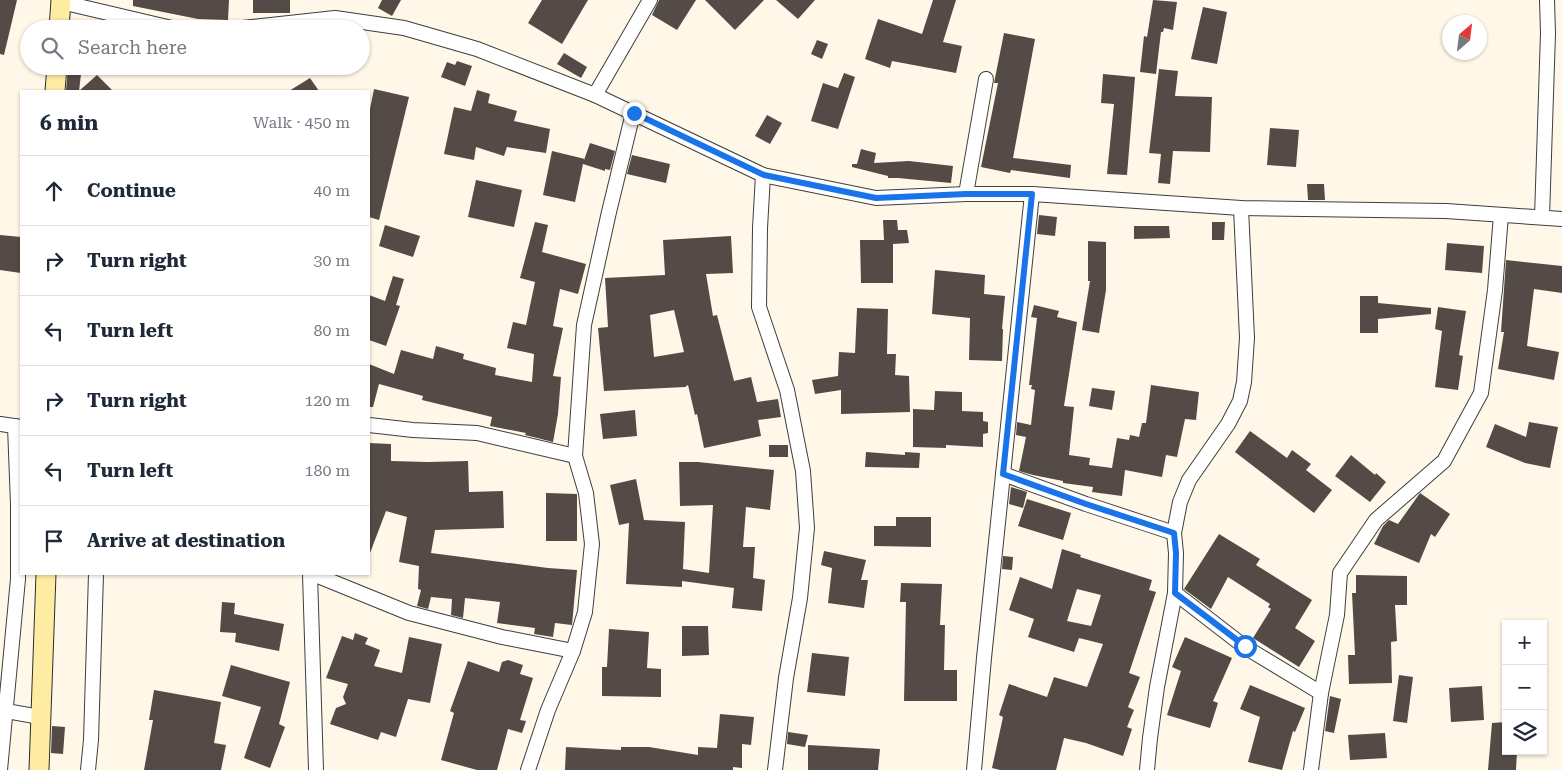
<!DOCTYPE html>
<html lang="en">
<head>
<meta charset="utf-8">
<style>
  body { margin:0; font-family:"Roboto Serif",serif; background:#f6f6f7; color:#1f2937 }
  .controls { position:absolute; right:15px; bottom:15px; display:grid; overflow:hidden; border-radius:0px; box-shadow:0 1px 4px #0004 }
  .controls button { width:45px; height:45px; display:grid; place-items:center; padding:0; border:0; border-bottom:1px solid #e0e1e3; background:#fff; color:#1f2937; font:25px sans-serif }
  .compass { position:absolute; left:1442px; top:15px; width:45px; height:45px; border-radius:50%; background:#fff; box-shadow:0 1px 4px #0004; rotate:28deg }
  .stop { position:absolute; width:15px; height:15px; margin:-11px; border:4px solid #1a73e8; border-radius:50%; background:#fff }
  .stop.end { background:#1a73e8; border-color:#fff; box-shadow:0 1px 5px #0008 }
  .list { margin:0; padding:0; list-style:none }
  h2 { display:flex; justify-content:space-between; align-items:center; height:65px; margin:0; padding:0 20px; font-size:21px }
  h2 small { font-size:16px; font-weight:400; color:#747a83 }
  .list li { display:grid; grid-template-columns:32px 1fr auto; gap:15px; align-items:center; box-sizing:border-box; height:70px; padding:0 20px; border-top:1px solid #e0e1e3 }
  .list b { display:block; font-size:19px; white-space:nowrap }
  .list em { font-size:16px; font-style:normal; color:#747a83 }
  .icon { flex:none; width:28px; height:28px; fill:none; stroke:currentColor; stroke-width:2; stroke-linecap:round; stroke-linejoin:round }
  .map { position:relative; flex:none; width:1562px; height:770px; overflow:hidden }
  .search { position:absolute; background:#fff; box-shadow:0 1px 4px #0004; left:20px; top:20px; width:350px; height:55px; display:flex; align-items:center; gap:12px; box-sizing:border-box; padding:0 18px; border-radius:28px; color:#747a83; font-size:19px }
  .panel { position:absolute; background:#fff; box-shadow:0 1px 4px #0004; left:20px; top:90px; width:350px; height:485px; border-radius:0px }
  .map>svg:first-child { display:block }
</style>
</head>
<body>
<div class="map">
<svg width="1562" height="770" viewBox="0 0 1562 770">
  <rect width="100%" height="100%" fill="#fff8e8"/>
  <!-- building -->
  <g fill="#544a46" fill-rule="evenodd">
    <path d="M0,0H17L4,55L0,54Z"/>
    <path d="M133,0H229L228,20L198,19L133,6Z"/>
    <rect x="253" y="0" width="37" height="13"/>
    <path d="M382,0H401L392,16L378,8Z"/>
    <path d="M542,0H588L562,44L528,23Z"/>
    <path d="M659,0H696L677,30L652,15Z"/>
    <path d="M705,0H764L735,30Z"/>
    <path d="M776,0H815L798,19Z"/>
    <path d="M933,0H956L943,42L962,46L956,73L892,61L890,68L865,59L878,19L922,34Z"/>
    <path d="M1153,0L1177,2L1173,30L1164,28L1163,32H1161L1156,74L1140,72L1144,36L1147,37Z"/>
    <path d="M1203,7L1227,12L1217,64L1191,59Z"/>
    <path d="M1004,33L1035,39L1013,158L1071,165L1070,178L1011,170L1010,173L981,167L998,83H994Z"/>
    <path d="M817,40L828,44L822,59L811,54Z"/>
    <path d="M564,53L587,67L581,78L557,64Z"/>
    <path d="M457,61L472,66L465,86L441,77L447,62L455,65Z"/>
    <path d="M68,66H82L79,91H66Z"/>
    <path d="M1159,69L1178,71L1175,96L1212,97L1210,152L1173,151L1170,184L1158,183L1161,154L1149,153Z"/>
    <path d="M844,73L855,77L838,129L811,121L823,83L838,88Z"/>
    <path d="M1103,74L1135,77L1127,175L1107,174L1114,104L1101,103Z"/>
    <path d="M97,75L113,91H79Z"/>
    <path d="M310,78L319,91H289Z"/>
    <path d="M374,89L409,97L379,220L369,217V114Z"/>
    <path d="M477,90L490,94L488,103L517,111L514,121L550,129L546,153L507,147L504,156L476,147L474,160L444,154L454,107L471,111Z"/>
    <path d="M767,115L782,123L770,144L755,136Z"/>
    <path d="M1270,128L1299,130L1296,167L1267,165Z"/>
    <path d="M590,143L615,151L610,170L605,169V171L583,164L575,202L543,195L552,151L585,159L584,160Z"/>
    <path d="M861,149L876,153L874,163L909,161L953,166L951,183L898,178H888V176L852,167V164H857Z"/>
    <path d="M632,155L670,164L666,183L627,174Z"/>
    <path d="M476,180L522,190L514,227L468,217Z"/>
    <path d="M1307,184H1324L1325,200H1308Z"/>
    <path d="M1039,215L1057,217L1055,236L1037,234Z"/>
    <path d="M883,220H897L898,230H907L909,243L893,244V283H861L860,240H884Z"/>
    <path d="M535,222L548,225L542,252L586,264L578,294L560,289L553,326L563,328L553,376L561,377L558,414L553,442L525,435L526,433L490,426L492,417L422,400L423,396L379,384L373,407H369V364L394,374L401,350L433,359L436,346L464,354L463,359L496,368L495,375L532,382L534,354L507,348L513,322L526,325L535,282L520,278Z"/>
    <path d="M1212,222H1225L1224,240H1212Z"/>
    <path d="M385,225L420,236L413,257L379,246Z"/>
    <path d="M1134,226H1169L1170,238L1134,239Z"/>
    <path d="M0,235L21,237V273L0,270Z"/>
    <path d="M731,236L733,273L706,274L713,316L717,315L734,381L751,377L757,402L778,399L781,417L758,420L761,436L704,448L697,414L695,415L688,385L685,387L604,391L598,328L608,327L605,278L665,275L663,240ZM674,310L684,352L654,357L650,315Z"/>
    <path d="M1088,241L1106,242V290L1099,333L1082,330L1090,281H1088Z"/>
    <path d="M1447,243L1484,246L1482,273L1445,270Z"/>
    <path d="M1506,260L1562,266V293L1534,289L1527,346L1559,352L1554,380L1498,369L1504,332H1501Z"/>
    <path d="M935,270L985,275L984,294L1005,296L1002,329H1003L1002,361L969,360L970,318L932,314Z"/>
    <path d="M393,276L404,279L396,305L400,306L386,346L369,340V295L385,301Z"/>
    <path d="M1360,296H1378V303L1431,308V314L1378,319V333H1360Z"/>
    <path d="M1034,305L1059,311L1057,317L1077,322L1064,406L1074,407L1069,455L1090,458L1089,465L1112,468L1117,438L1129,440L1130,435L1139,437L1142,423H1146L1151,385L1199,392L1196,420L1185,419L1177,457L1166,455L1162,477L1125,470L1122,496L1092,492L1093,487L1063,483V481L1033,475L1019,471L1026,437L1016,435L1017,422L1031,425L1035,390L1031,389L1032,385H1029L1037,318L1031,317Z"/>
    <path d="M1438,307L1466,311L1459,355L1463,356L1458,390L1435,387L1442,331L1435,329Z"/>
    <path d="M857,308L888,309L887,354H896L895,375L909,376L910,412L841,414V390L815,394L812,380L838,376L839,352L855,353Z"/>
    <path d="M1092,388L1115,391L1112,410L1089,406Z"/>
    <path d="M935,391L962,392V411L983,412V421L988,422V433L983,434V447L946,445V448L913,447V409L934,410Z"/>
    <path d="M635,410L637,436L603,439L600,414Z"/>
    <path d="M1529,422L1558,427L1550,468L1525,463L1486,447L1495,424L1526,437Z"/>
    <path d="M1250,431L1287,458L1292,450L1311,464L1306,470L1332,490L1314,513L1235,452Z"/>
    <path d="M369,443L391,444V461L428,462L468,461L469,492L503,491L504,528L435,530L431,553L548,568L577,570L572,625L555,623L553,637L534,634L535,628L497,623L500,602L465,598L463,618L451,615L452,599L431,597L428,609L417,606L421,590L418,589L419,566L399,562L407,517L386,511L370,553H369Z"/>
    <rect x="769" y="445" width="19" height="12"/>
    <path d="M866,452L905,455V452L920,453L919,468L865,467Z"/>
    <path d="M1351,455L1375,475L1376,473L1386,482L1370,502L1335,476Z"/>
    <path d="M679,462H698L774,470L770,510L746,507L743,547H755L753,578L765,580L762,611L732,608L734,588L682,581V587L626,584L629,523L619,525L610,485L636,479L644,520L685,522L683,569L709,573L713,505L680,506Z"/>
    <path d="M1011,487L1027,492L1023,508L1009,504Z"/>
    <path d="M546,493L577,494V541H546Z"/>
    <path d="M1420,493L1450,514L1435,537L1431,534L1419,563L1374,544L1383,526L1389,520L1398,524Z"/>
    <path d="M1027,499L1071,513L1063,540L1018,526Z"/>
    <path d="M896,517H931V547L874,546V526H896Z"/>
    <path d="M1219,534L1260,559L1256,565L1312,600L1295,628L1315,641L1299,667L1253,638L1271,609L1268,607L1270,604L1228,577L1211,609L1184,589Z"/>
    <path d="M1062,549L1081,555L1080,557L1152,580L1149,590L1156,592L1129,673L1140,677L1128,707L1134,710L1127,727L1132,729L1123,756L1086,743L1064,738L1056,770H1000L992,768L1003,717L999,715L1009,684L1047,697L1054,677L1087,687L1103,644L1079,638L1074,652L1028,637L1034,619L1009,610L1020,577L1052,589ZM1077,589L1101,595L1091,626L1067,621Z"/>
    <path d="M824,551L866,560L861,580H868L864,608L828,603L832,568L821,565Z"/>
    <path d="M1003,556L1013,557L1012,570L1002,569Z"/>
    <path d="M1356,575L1407,576V605H1395L1397,641L1391,642L1392,683L1349,684L1348,655H1355L1352,593H1356Z"/>
    <path d="M901,583L942,584L940,625H945L944,670H957V701H904L906,602H900Z"/>
    <path d="M222,602L235,603L234,614L284,624L279,651L235,642L236,633L220,632Z"/>
    <path d="M682,626H708L709,655L682,656Z"/>
    <path d="M609,629L649,632L647,668L661,669V697L602,696V667H607Z"/>
    <path d="M355,633L368,638L365,644L380,650L374,666L402,673L409,637L442,644L430,703L408,699L396,737L381,732L378,740L330,724L336,708L346,704L343,697L348,684L326,678L342,636L353,640Z"/>
    <path d="M1185,637L1232,658L1213,701L1218,703L1210,728L1167,715L1181,671L1172,667Z"/>
    <path d="M812,653L849,657L845,696L807,692Z"/>
    <path d="M508,660L523,665L520,674L533,678L520,720L526,721L522,733L508,729L497,770H477L441,760L454,713L450,711L468,661L499,672L502,662Z"/>
    <path d="M231,665L290,682L279,724L285,727L270,768L244,758L261,707L222,696Z"/>
    <path d="M1399,675L1413,677L1407,723L1393,721Z"/>
    <path d="M1250,685L1305,708L1295,732L1293,731L1282,770L1248,762L1260,717L1240,709Z"/>
    <path d="M1482,686L1484,720L1451,722L1449,688Z"/>
    <path d="M154,690L221,702L214,743L226,745L221,770H144L153,720H149Z"/>
    <path d="M1330,696L1341,699L1334,733L1325,731Z"/>
    <path d="M720,714L754,717L751,745L742,744V768L733,767V770H565L566,747L621,750V747H649L698,755V747L717,748Z"/>
    <path d="M1506,722V751H1517L1516,770H1488L1492,723Z"/>
    <path d="M52,726L65,727L63,754L51,753Z"/>
    <path d="M788,732L808,735L805,747L787,744Z"/>
    <path d="M1385,733L1387,758L1350,760L1348,735Z"/>
    <path d="M808,745L880,749L878,770H808Z"/>
  </g>
  <g fill="none" stroke-linecap="round" stroke-linejoin="round">
    <!-- street casing -->
    <g stroke="#3e3e3e" stroke-width="16">
      <g id="street">
        <path d="M61,2L176,29"/>
        <path d="M233,29L335,18L404,28L477,49L595,95L763,175L876,198L966,194H1032L1241,208L1446,211L1562,219"/>
        <path d="M595,95L650,0"/>
        <path d="M763,175L760,228L759,307L787,390L803,471L807,528L800,598L786,678L775,770"/>
        <path d="M966,194L986,79"/>
        <path d="M1542,217L1548,33L1547,0"/>
        <path d="M0,424L21,427"/>
        <path d="M369,425L413,430L477,433L575,456"/>
        <path d="M1003,474L1086,504L1174,533"/>
        <path d="M310,574L316,770"/>
        <path d="M313,574L409,613L502,637L573,651"/>
        <path d="M1175,593L1245,647L1321,693"/>
        <path d="M0,710L40,717"/>
        <path d="M0,770L18,579V505L15,426"/>
        <path d="M88,770L91,740L96,574"/>
        <path d="M528,770L548,710L573,651L585,612L592,544L586,493L575,456L584,325L609,212L633,113"/>
        <path d="M974,770L984,658L1032,194"/>
        <path d="M1147,770L1150,738L1157,687L1175,593L1176,553L1174,533L1180,502L1189,480L1228,424L1240,401L1244,382L1247,338L1241,208"/>
        <path d="M1311,770L1321,693L1337,615L1340,573L1376,520L1444,461L1481,393L1495,290L1501,215"/>
      </g>
    </g>
    <!-- secondary casing -->
    <g stroke="#2d2d2d" stroke-width="21">
      <g id="secondary">
        <path d="M59,29L61,0"/>
        <path d="M55,91L57,66"/>
        <path d="M39,770L46,574"/>
      </g>
    </g>
    <!-- street -->
    <use href="#street" stroke="#fff" stroke-width="14"/>
    <!-- secondary -->
    <use href="#secondary" stroke="#ffeca3" stroke-width="19"/>
  </g>
  <g fill="none" stroke-linecap="round" stroke-linejoin="round">
    <!-- route -->
    <path stroke="#1a73e8" stroke-width="6" d="M634,113L764,175L876,198L966,194H1032L1003,474L1086,504L1174,533L1176,553L1175,593L1245,646"/>
  </g>
</svg>
<div class="controls">
<button>+</button>
<button>−</button>
<button><svg class="icon" aria-label="layers" viewBox="0 0 24 24"><path d="M12 4l9 5-9 5-9-5zM3 14l9 5 9-5"/></svg></button>
</div>
<svg class="compass" viewBox="-18 -18 36 36"><path d="M0-13l5 13h-10z" fill="#e53935"/><path d="M0 13l5-13h-10z" fill="#747a83"/></svg>
<div class="stop" style="left:1245px;top:646px"></div>
<div class="stop end" style="left:634px;top:113px"></div>
<div class="search"><svg class="icon" aria-label="search" viewBox="0 0 24 24"><circle cx="10" cy="10" r="6"/><path d="M15 15l6 6"/></svg>Search here</div>
<section class="panel">
<h2>6 min<small>Walk · 450 m</small></h2>
<ul class="list">
<li><svg class="icon" aria-label="ahead" viewBox="0 0 24 24"><path d="M12 20V5M6 11l6-6 6 6"/></svg><div><b>Continue</b></div><em>40 m</em></li>
<li><svg class="icon" aria-label="right" viewBox="0 0 24 24"><path d="M7 20v-9h11M14 6l5 5-5 5"/></svg><div><b>Turn right</b></div><em>30 m</em></li>
<li><svg class="icon" aria-label="left" viewBox="0 0 24 24"><path d="M17 20v-9H6M10 6l-5 5 5 5"/></svg><div><b>Turn left</b></div><em>80 m</em></li>
<li><svg class="icon" aria-label="right" viewBox="0 0 24 24"><path d="M7 20v-9h11M14 6l5 5-5 5"/></svg><div><b>Turn right</b></div><em>120 m</em></li>
<li><svg class="icon" aria-label="left" viewBox="0 0 24 24"><path d="M17 20v-9H6M10 6l-5 5 5 5"/></svg><div><b>Turn left</b></div><em>180 m</em></li>
<li><svg class="icon" aria-label="arrive" viewBox="0 0 24 24"><path d="M6 21V4h12l-3 4 3 4H6"/></svg><div><b>Arrive at destination</b></div></li>
</ul>
</section>
</div>
</body>
</html>
